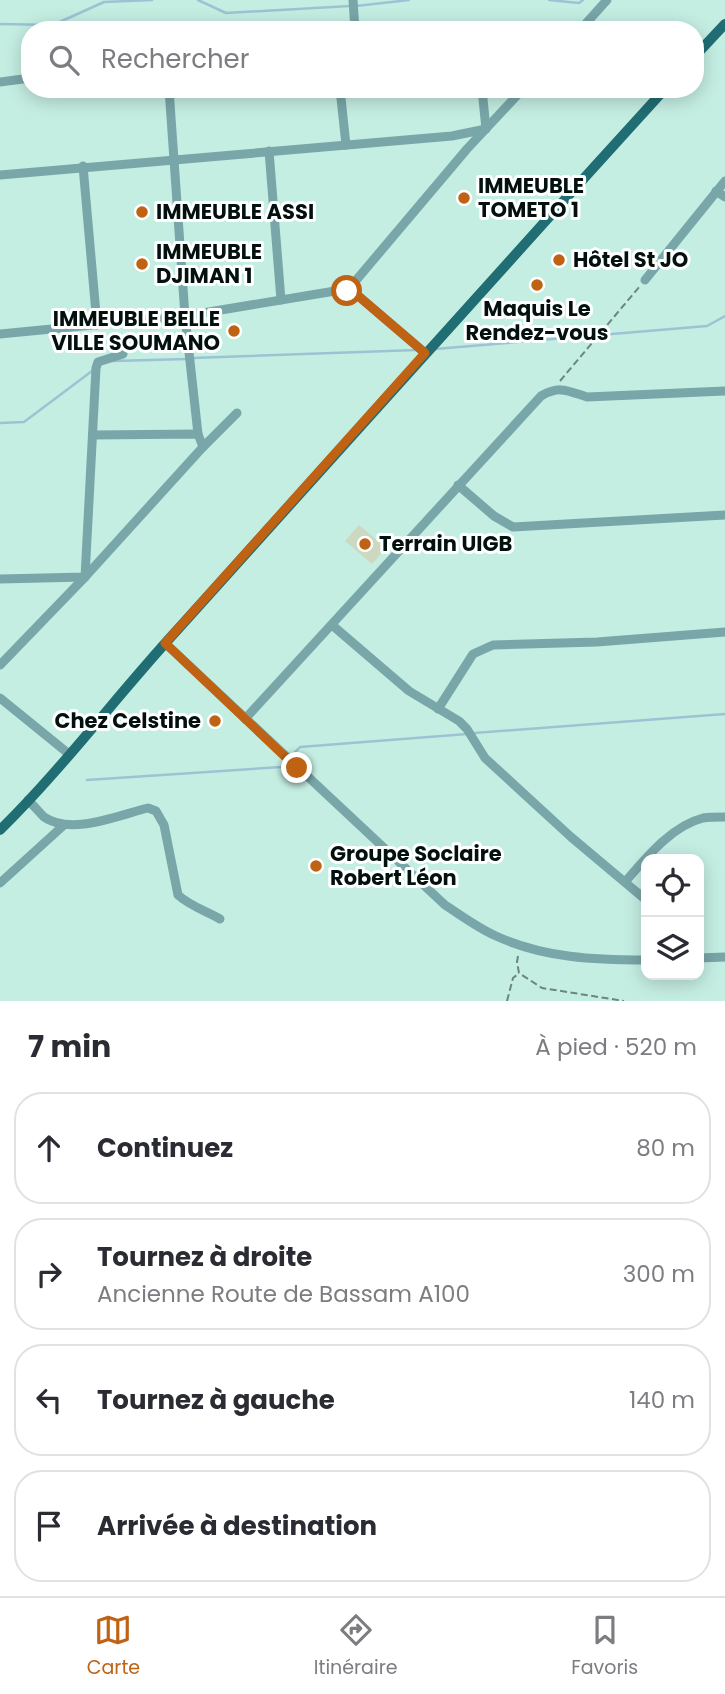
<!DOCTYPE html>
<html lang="fr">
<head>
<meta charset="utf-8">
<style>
  body { margin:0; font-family:Poppins,sans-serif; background:#f2f2f3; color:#2b2b33 }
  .controls { position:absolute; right:21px; bottom:21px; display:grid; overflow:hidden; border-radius:14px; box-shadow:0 4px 18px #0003 }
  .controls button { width:63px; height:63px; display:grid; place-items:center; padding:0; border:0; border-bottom:2px solid #e1e1e2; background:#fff; color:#2b2b33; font:35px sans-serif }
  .stop { position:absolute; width:21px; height:21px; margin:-16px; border:5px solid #bf6214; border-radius:50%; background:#fff }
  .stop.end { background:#bf6214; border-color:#fff; box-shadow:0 2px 7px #0008 }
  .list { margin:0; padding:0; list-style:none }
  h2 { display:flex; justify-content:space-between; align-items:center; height:91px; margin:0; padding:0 28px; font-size:30px }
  h2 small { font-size:23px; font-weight:400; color:#7c7c81 }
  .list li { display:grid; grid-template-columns:46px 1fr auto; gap:21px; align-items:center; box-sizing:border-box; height:112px; margin:0 14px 14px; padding:0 14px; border:2px solid #e1e1e2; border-radius:28px }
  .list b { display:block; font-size:26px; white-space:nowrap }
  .list p { margin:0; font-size:23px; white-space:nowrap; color:#7c7c81 }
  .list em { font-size:23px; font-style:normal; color:#7c7c81 }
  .icon { flex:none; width:38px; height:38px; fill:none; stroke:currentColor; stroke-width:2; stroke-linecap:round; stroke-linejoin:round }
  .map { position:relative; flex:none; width:725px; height:1001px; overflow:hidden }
  .search { position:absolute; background:#fff; box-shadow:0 4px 18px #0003; left:21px; right:21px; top:21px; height:77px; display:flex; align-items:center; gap:18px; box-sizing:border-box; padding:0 24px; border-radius:28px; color:#7c7c81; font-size:26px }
  .sheet { height:595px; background:#fff }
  nav { display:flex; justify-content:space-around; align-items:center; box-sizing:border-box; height:98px; border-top:2px solid #e1e1e2; background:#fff; font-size:19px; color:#7c7c81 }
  nav a { display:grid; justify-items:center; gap:4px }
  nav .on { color:#bf6214 }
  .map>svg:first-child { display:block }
</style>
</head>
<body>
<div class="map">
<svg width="725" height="1001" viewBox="0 0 725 1001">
  <rect width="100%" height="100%" fill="#c5eee3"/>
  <!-- green -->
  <path fill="#cdd8c0" d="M359,525L386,548L372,564L345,541Z"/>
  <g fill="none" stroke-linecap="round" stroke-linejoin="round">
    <!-- stream -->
    <g stroke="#9cc3d4" stroke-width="2.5">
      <path d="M198,0L226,13L350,6"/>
      <path d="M549,0L579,3L583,0"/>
      <path d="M356,6L409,0"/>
      <path d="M0,24L53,25L104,2L152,0"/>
      <path d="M435,349L707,326L725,316"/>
      <path d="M193,358L417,350"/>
      <path d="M113,361L187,359"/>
      <path d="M0,423L24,422L92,371"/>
      <path d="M474,733L725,714"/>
      <path d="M87,780L281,767L300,747L467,734"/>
    </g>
    <!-- path -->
    <g stroke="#6a867f" stroke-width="2" stroke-dasharray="7 3.5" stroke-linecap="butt">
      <path d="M560,381L640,286"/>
      <path d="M518,956L517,962L519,973L542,988L624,1001"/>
      <path d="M507,1001L513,978L518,974"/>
    </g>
    <!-- minor -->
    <g stroke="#79a6a9" stroke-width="9">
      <path d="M353,0L355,30"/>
      <path d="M580,30L607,0"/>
      <path d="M0,82L30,78"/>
      <path d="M169,89L185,316L198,434"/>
      <path d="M340,89L346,145"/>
      <path d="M269,151L281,300"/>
      <path d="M83,166L97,325"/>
      <path d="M0,175L452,136L486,129L482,89"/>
      <path d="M716,191L725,197"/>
      <path d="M645,280L725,181"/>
      <path d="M347,291L467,149L523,89"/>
      <path d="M0,334L185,316L335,291H347L356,294L425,353"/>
      <path d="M93,435L198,434L203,447"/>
      <path d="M458,485L494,516L513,527L725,515"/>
      <path d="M0,579L85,577L96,368L98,362L123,354"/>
      <path d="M332,625L409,691L459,721L467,729L485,758L571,837L646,900"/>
      <path d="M165,643L445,905C462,916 478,928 496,936C544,958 595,960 646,960"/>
      <path d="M0,665L85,577L203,447L237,413"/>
      <path d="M0,698L69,754"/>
      <path d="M438,709L473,654L493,645L597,642L725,632"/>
      <path d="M245,719L541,396C560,385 568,391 587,397L725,391"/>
      <path d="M28,800C34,806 39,812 44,817C71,836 119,815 148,808L156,811L164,825L178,895C190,906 206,911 220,919"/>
      <path d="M625,882C645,859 671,826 703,818C710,817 718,817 725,817"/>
      <path d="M0,883L64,825"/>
      <path d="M699,958L725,957"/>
    </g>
    <!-- major -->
    <g stroke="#206e73" stroke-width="10">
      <path d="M695,56L725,24"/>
      <path d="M0,830C64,767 118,694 179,628C341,449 502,268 665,89"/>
    </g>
  </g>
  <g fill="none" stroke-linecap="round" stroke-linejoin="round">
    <!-- route -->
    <path stroke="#bf6214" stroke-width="9" d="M297,768L165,643L425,353L356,294L347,291"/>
  </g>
  <!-- markers -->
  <g fill="#bf6214" stroke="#fff" stroke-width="2.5">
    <circle cx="464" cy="198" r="7"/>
    <circle cx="142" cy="212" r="7"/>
    <circle cx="559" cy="260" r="7"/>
    <circle cx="142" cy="264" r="7"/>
    <circle cx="537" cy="285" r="7"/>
    <circle cx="234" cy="331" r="7"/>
    <circle cx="365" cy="544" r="7"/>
    <circle cx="215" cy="721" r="7"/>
    <circle cx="316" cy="866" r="7"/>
  </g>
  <g text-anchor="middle" stroke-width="6" stroke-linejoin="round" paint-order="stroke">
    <!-- poi labels -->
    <g font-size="21" font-weight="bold" fill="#03110e" stroke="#fff" text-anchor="start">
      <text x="478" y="193">IMMEUBLE<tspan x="478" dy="24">TOMETO 1</tspan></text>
      <text x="156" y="219">IMMEUBLE ASSI</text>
      <text x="156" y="259">IMMEUBLE<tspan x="156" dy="24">DJIMAN 1</tspan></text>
      <text x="573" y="267">Hôtel St JO</text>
      <text x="537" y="316" text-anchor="middle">Maquis Le<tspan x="537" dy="24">Rendez-vous</tspan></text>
      <text x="220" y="326" text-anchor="end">IMMEUBLE BELLE<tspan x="220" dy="24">VILLE SOUMANO</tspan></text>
      <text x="379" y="551">Terrain UIGB</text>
      <text x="201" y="728" text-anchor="end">Chez Celstine</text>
      <text x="330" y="861">Groupe Soclaire<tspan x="330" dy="24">Robert Léon</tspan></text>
    </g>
  </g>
</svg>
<div class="controls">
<button><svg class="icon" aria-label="locate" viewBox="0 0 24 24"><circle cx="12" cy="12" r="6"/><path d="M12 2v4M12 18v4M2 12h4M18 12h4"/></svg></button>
<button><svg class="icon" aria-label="layers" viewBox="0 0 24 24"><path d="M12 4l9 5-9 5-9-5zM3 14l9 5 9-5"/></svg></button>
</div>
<div class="stop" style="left:347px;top:291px"></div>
<div class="stop end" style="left:297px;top:768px"></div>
<div class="search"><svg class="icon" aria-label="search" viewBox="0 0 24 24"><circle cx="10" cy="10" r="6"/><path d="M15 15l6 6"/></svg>Rechercher</div>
</div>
<section class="sheet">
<h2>7 min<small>À pied · 520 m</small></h2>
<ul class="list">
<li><svg class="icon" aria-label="ahead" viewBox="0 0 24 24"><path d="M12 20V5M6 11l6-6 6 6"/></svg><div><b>Continuez</b></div><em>80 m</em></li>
<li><svg class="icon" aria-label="right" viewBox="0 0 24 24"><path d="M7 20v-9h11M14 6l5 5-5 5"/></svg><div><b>Tournez à droite</b><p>Ancienne Route de Bassam A100</p></div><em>300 m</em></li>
<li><svg class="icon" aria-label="left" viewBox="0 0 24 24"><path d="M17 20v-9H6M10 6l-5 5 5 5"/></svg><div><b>Tournez à gauche</b></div><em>140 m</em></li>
<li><svg class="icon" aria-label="arrive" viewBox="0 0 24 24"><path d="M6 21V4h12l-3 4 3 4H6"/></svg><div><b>Arrivée à destination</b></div></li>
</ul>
</section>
<nav>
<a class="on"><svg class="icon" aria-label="map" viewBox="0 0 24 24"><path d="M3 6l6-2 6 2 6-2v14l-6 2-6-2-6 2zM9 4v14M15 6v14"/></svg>Carte</a>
<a><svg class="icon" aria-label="directions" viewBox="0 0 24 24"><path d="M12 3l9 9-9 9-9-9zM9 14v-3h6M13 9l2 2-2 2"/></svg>Itinéraire</a>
<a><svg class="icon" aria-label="saved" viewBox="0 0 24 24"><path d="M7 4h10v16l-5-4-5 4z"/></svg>Favoris</a>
</nav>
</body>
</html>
